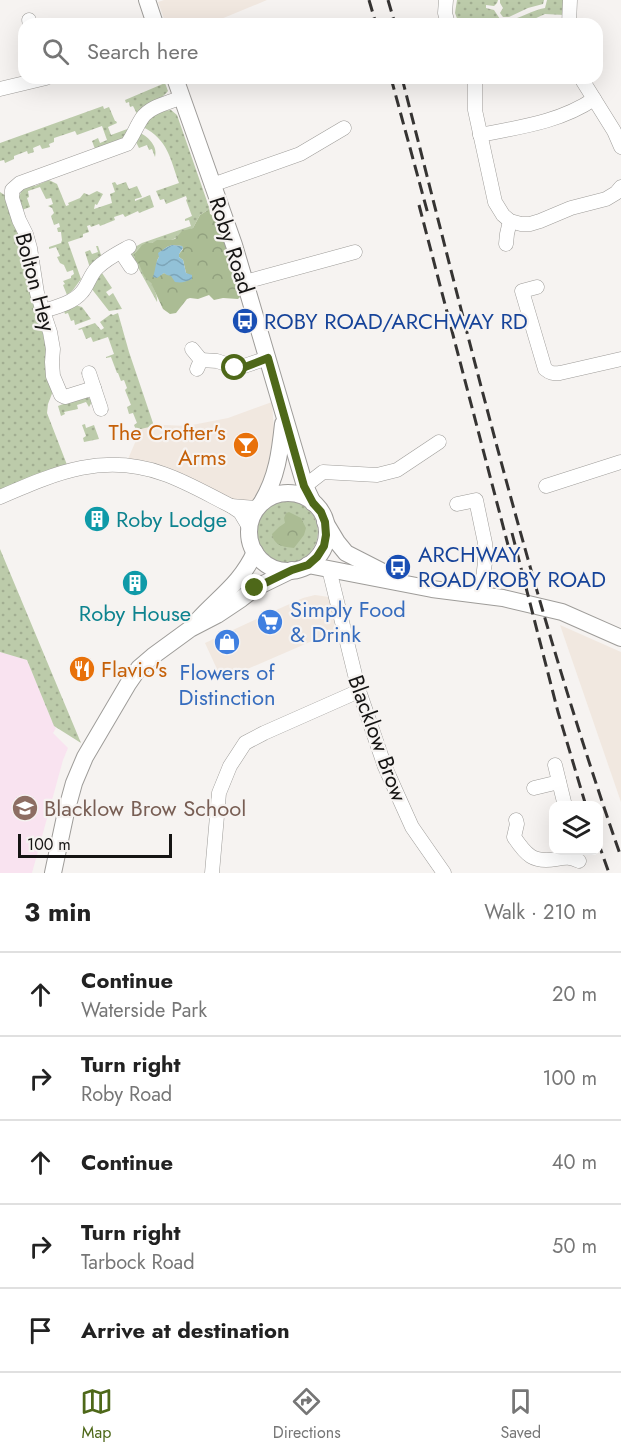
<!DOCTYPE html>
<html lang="en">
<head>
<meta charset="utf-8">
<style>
  body { margin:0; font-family:Jost,sans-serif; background:#f2f2f2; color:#222 }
  .controls { position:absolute; right:18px; bottom:18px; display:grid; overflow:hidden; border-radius:12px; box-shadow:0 6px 24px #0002 }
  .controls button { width:54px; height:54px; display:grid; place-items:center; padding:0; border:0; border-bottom:2px solid #e0e0e0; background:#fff; color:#222; font:30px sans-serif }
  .scale { position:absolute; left:18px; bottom:15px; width:154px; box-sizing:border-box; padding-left:6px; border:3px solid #151413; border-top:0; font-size:16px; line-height:21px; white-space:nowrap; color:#151413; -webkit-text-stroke:4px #f6f3f1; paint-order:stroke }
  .stop { position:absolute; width:18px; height:18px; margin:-14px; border:4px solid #4e6819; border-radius:50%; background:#fff }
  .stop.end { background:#4e6819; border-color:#fff; box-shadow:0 2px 6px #0008 }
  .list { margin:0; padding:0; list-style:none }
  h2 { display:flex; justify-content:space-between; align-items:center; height:78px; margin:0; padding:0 24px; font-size:26px }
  h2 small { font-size:20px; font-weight:400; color:#767676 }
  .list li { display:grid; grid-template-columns:39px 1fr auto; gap:18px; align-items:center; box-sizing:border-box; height:84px; padding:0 24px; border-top:2px solid #e0e0e0 }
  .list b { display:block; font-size:22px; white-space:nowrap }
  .list p { margin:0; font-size:20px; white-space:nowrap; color:#767676 }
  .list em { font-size:20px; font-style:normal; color:#767676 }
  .icon { flex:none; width:33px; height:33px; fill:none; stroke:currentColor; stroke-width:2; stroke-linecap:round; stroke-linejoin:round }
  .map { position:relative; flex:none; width:621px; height:873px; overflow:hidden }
  .search { position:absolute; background:#fff; box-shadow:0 6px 24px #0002; left:18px; right:18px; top:18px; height:66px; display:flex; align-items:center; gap:15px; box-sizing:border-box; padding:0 21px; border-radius:18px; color:#767676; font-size:22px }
  .sheet { height:498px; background:#fff }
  nav { display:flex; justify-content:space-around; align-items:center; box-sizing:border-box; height:84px; border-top:2px solid #e0e0e0; background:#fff; font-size:16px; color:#767676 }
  nav a { display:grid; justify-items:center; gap:3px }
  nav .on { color:#4e6819 }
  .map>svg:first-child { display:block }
</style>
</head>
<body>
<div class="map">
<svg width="621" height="873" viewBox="0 0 621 873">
  <defs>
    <pattern id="grass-dots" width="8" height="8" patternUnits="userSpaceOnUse" patternTransform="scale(1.5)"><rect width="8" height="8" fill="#bccbaa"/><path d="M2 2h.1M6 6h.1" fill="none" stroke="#a1ad91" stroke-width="1.8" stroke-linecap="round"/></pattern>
    <pattern id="forest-crowns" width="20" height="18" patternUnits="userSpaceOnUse" patternTransform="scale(1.5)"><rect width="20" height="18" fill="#abbc94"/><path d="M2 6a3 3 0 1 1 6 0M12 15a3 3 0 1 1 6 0" fill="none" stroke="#92a17f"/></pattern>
    <pattern id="water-waves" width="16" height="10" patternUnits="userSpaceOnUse" patternTransform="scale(1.5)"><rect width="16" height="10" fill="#92c1d7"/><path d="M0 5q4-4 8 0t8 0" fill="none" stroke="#7da5b8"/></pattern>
  </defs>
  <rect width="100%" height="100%" fill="#f6f3f1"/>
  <!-- built -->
  <g fill="#f1e8e0">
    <path d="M164,0H267L209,24H166L158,2Z"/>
    <path d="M272,402L274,430L264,492L254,502L231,506L125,466L143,424L187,426L228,418Z"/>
    <path d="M315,595L329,597L335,619L333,632L222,680L205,643L274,611L303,598Z"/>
    <path d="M560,625L621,652V802Z"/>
  </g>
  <!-- education -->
  <path fill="#f9e3f0" d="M0,652L27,660L54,726L56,728L53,733L68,748L63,760L32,873H0Z"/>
  <!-- grass -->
  <g fill="url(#grass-dots)">
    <path d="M457,0H498L497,3L494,6L486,5V8L494,10L500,19C514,24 530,10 545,8L547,0H564V15L545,14L523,24H459L455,13Z"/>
    <path d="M500,0H544L543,4L528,8L509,17H503L500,13L503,8L500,3Z"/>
    <path d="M165,83L168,91C159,103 147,100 137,114L133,106L130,107L129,102L126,103L125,100Z"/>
    <path d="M103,106L104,109L109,107L115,121H116L117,123L108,127L111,135L130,128L124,138L95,149L92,141L98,138L100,143L107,140L102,126L77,135L75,131L54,138V142L49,144L50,147L42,149L40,145L33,148L34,152L28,154L27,151L14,156V159L5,163L4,160L0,161V143Z"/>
    <path d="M171,110L177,115L209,207L208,210L200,215L193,228C185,231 180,237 171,240C166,241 166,240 161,240C158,240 155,242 152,243C141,246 143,244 135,253C140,267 159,290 157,302L131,255L133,251L136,248L135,247L142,243L191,226L189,220L185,221V219L192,216L186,200L187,199L186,196L166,204L164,199L160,200L156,191L179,183C170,158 168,140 143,127C149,117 158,111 171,110Z"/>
    <path d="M140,133C149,137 158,147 155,157L152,149L149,150L147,145L139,148L136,142Z"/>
    <path d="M49,180L57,184L66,206L69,205L68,203L80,198L84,193L89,195L97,191L103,194L97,205L95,204L94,209L112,203L110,194L115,192L112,183L115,182L117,185L126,182L129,189L137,186L142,197L135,199V201L150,195L154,207L139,213L138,211L125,217L123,214L114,217L115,220L100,226L99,224L91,227L90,225L87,226L89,232L83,234V237L68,242L81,279L73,290L67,295L63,285L65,284L63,281L71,278V276L74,274L73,270L67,272L64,265L60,263L57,257L60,256L56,247L49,249V247L61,243L62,240L61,232H58L57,228L60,227L59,223L54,225L51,216L54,213L52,208L48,206L53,204L51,198L46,199L40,187L28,191L29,197L27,198L30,207L22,210L19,197L22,189L34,184L35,186Z"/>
    <path d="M0,192L6,196L23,245L47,335L53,391L48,404L47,413L69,470L0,497Z"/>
    <path d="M96,246H98L102,258L90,268L85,252L90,250L92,254L98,252Z"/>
    <path d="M102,273L112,288L106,292L109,296L113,293L122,309L109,311L91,288Z"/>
    <path d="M75,305L82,307L91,319L75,325L74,320L71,321L68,313L65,314L64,311Z"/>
    <path d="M118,313L129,352L154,426L136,430L134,425L137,423L133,413L129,414L127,407L131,405L125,390L127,388L124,380L121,381L118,373H117L111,357L106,358V357L114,354L108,337L93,342L91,337L86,339L82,329L79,330L78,329L95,323L101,330L104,328L100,322L111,314L113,315Z"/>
    <path d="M82,397C87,397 90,397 92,402L89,407L86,402L77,405L78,409L64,412L65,414L61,416L58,406Z"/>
    <path d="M85,424L86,428L94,425L99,439L84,442L83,438L86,436L82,425Z"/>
    <circle cx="287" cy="532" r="31"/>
    <path d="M0,549L81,743L54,726L27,660L0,652Z"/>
  </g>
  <!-- forest -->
  <g fill="url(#forest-crowns)" fill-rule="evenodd">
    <path d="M209,207L210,214C217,218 223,222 219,231L224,237L240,297L238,299L223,298L214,300L209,295L198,299L190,298L187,299L176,313L170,314L163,309L151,283L144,276L139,264L135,260V253L142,245L146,243H152L157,240H170L175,239L182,231L193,228L200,215L208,210ZM172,245L182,246L183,249L179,254V257L183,260L186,273L189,275L172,276L164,273L160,275C156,269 155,263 159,257V253L167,247Z"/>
    <path d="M289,512L301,518L306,528L304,535L294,548C284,547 274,546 272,534L279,527L285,523L284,518L286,513Z"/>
  </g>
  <!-- water -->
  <path fill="url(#water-waves)" d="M172,245L182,246L183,248L179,254V257L183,260L186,273L192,275V279C185,282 182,283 175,282L171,276L167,275L164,273L157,278L153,277C156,269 155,263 159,257L158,253L167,247Z"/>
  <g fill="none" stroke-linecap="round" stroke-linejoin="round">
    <!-- minor casing -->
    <g stroke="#9e9c99" stroke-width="15">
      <g id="minor">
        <path d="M446,0L445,13L448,24"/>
        <path d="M29,20L30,24"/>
        <path d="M569,24L570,0"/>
        <path d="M475,78V110L495,202L503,215L510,221L521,224H530L540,221L571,208L606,199L616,193L621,187"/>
        <path d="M581,78L614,131L621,147"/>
        <path d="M0,89L46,78"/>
        <path d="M480,135C520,127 560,122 594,99"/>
        <path d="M212,185L300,154L344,128"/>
        <path d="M506,244L507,234L510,221"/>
        <path d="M121,252L131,267"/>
        <path d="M245,282L355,252"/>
        <path d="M537,287L522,291L545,369C550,373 553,374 560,373L621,359"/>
        <path d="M43,311C56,307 73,303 82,292C88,285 90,275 97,268C106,259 118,253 129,247"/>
        <path d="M192,349L201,360L197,369"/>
        <path d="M201,360L217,361L235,367H241L268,358"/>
        <path d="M89,373L101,409"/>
        <path d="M94,388L65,397L61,395L53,376L52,362L53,349L50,332L37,293L30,248L26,234L19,220L12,198V190L20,183L127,144C133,136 136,127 142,118C150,106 169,103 182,97"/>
        <path d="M305,486L323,472L377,475L397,470L439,442"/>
        <path d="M546,486L621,462"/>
        <path d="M0,497C56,473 103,452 164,474C187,482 209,495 231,506L240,512L249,527"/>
        <path d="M457,504L476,500L485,543V562L481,595"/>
        <path d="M231,506L257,508"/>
        <path d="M329,569L359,691L385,767L412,827L444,873"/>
        <path d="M555,765L565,806"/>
        <path d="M534,788L559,782"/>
        <path d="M516,820L517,824L514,837C526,855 533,863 556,859C567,857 570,857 579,861"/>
        <path d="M212,873L219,793L230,766L245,743L264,733L359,691"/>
      </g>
    </g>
    <!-- major casing -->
    <g stroke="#9e9c99" stroke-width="18">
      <g id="major">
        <path d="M147,0L155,24"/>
        <path d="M175,78L234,245L305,486L313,503"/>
        <circle cx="288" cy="532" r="39"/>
        <path d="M262,502C277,477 280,452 283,424"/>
        <path d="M325,522L337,542L346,553L391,576"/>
        <path d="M308,565L432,589L503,598L562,612L621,638"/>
        <path d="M198,620C220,596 241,583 255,552"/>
        <path d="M53,873L66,812L74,783L85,757L128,684L139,668L153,656L190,629L217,615L241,599L255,588L292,570"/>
      </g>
    </g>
    <!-- minor -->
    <use href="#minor" stroke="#fff" stroke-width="14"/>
    <!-- major -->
    <use href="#major" stroke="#fff" stroke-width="16"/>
    <!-- rail -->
    <g stroke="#363433" stroke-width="3" stroke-dasharray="12 6" stroke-linecap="butt">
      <path d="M369,0L376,24"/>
      <path d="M388,0L395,24"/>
      <path d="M391,78L428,214"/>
      <path d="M402,78C469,339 532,602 621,857"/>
      <path d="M419,205L508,545"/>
      <path d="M512,533L558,712L586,806"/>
      <path d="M598,842L609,873"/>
    </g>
  </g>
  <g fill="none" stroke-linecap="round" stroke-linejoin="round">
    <!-- route -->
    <path stroke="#4e6819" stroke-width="8" d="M235,368L245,367L268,358L304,486L313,503L321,512L325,522L326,535L324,546L317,557L308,565L292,570L255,588"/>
  </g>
  <!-- icons -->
  <defs>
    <g id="bus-disc" transform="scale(1.35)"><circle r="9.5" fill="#1a4fb4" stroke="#f6f3f1"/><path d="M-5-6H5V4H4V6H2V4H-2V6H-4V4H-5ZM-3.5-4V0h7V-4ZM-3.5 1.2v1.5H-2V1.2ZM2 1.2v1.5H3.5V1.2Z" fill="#fff"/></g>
    <g id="bar-disc" transform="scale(1.35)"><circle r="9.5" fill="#e8710a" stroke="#f6f3f1"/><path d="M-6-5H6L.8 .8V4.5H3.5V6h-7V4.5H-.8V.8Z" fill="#fff"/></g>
    <g id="building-disc" transform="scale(1.35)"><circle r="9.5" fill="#0f9aa8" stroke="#f6f3f1"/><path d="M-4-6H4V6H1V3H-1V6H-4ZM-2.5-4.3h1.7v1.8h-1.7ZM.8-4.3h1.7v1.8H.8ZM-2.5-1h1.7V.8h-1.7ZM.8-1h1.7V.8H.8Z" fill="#fff"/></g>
    <g id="supermarket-disc" transform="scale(1.35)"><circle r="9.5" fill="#3f7fe0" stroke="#f6f3f1"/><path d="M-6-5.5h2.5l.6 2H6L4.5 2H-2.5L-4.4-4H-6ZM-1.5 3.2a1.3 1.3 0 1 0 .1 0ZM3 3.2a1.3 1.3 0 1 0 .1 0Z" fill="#fff"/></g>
    <g id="shop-disc" transform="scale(1.35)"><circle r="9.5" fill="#3f7fe0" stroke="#f6f3f1"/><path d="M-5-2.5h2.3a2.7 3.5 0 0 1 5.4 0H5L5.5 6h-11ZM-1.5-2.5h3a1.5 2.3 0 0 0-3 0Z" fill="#fff"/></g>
    <g id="restaurant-disc" transform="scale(1.35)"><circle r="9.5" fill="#e8710a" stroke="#f6f3f1"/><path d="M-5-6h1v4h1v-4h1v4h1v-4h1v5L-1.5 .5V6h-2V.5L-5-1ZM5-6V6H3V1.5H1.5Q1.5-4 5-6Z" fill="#fff"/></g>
    <g id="school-disc" transform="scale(1.35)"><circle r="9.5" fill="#8d6e63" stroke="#f6f3f1"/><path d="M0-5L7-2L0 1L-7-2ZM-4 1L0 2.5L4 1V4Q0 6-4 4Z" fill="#fff"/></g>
  </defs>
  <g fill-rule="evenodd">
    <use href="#bus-disc" x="245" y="321"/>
    <use href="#bar-disc" x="246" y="445"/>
    <use href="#building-disc" x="97" y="519"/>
    <use href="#bus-disc" x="398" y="567"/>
    <use href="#building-disc" x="135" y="583"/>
    <use href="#supermarket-disc" x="270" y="622"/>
    <use href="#shop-disc" x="227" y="642"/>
    <use href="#restaurant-disc" x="82" y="669"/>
    <use href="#school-disc" x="25" y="808"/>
  </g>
  <g text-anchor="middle" stroke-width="4.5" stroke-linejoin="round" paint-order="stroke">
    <!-- street labels -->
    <g font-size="22" fill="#151413" stroke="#f6f3f1">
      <text transform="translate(232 245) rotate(72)" y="8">Roby Road</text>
      <text transform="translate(36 282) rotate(75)" y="8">Bolton Hey</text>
      <text transform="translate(378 738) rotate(70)" y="8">Blacklow Brow</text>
    </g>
    <!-- transit labels -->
    <g font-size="22" fill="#164399" stroke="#f6f3f1" text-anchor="start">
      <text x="264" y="329">ROBY ROAD/ARCHWAY RD</text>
      <text x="418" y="562">ARCHWAY<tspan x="418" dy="25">ROAD/ROBY ROAD</tspan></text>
    </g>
    <!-- food labels -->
    <g font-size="22" fill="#c56008" stroke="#f6f3f1" text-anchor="end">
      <text x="226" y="440">The Crofter's<tspan x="226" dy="25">Arms</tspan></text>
      <text x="101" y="677" text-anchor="start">Flavio's</text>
    </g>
    <!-- culture labels -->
    <g font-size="22" fill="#0d838f" stroke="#f6f3f1" text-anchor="start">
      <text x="116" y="527">Roby Lodge</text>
      <text x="135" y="621" text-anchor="middle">Roby House</text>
    </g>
    <!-- shop labels -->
    <g font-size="22" fill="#366cbe" stroke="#f6f3f1" text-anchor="start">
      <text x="290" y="617">Simply Food<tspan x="290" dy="25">&amp; Drink</tspan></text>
      <text x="227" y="680" text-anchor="middle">Flowers of<tspan x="227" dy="25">Distinction</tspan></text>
    </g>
    <!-- education labels -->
    <g font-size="22" fill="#785e54" stroke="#f6f3f1" text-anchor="start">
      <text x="44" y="816">Blacklow Brow School</text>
    </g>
  </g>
</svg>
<div class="controls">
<button><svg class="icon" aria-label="layers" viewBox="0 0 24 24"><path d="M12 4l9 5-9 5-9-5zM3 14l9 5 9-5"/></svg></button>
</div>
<div class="scale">100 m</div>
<div class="stop" style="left:235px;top:368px"></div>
<div class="stop end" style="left:255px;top:588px"></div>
<div class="search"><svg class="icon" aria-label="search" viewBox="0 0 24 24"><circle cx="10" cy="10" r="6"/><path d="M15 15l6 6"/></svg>Search here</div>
</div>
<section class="sheet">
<h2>3 min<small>Walk · 210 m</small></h2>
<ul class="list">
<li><svg class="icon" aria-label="ahead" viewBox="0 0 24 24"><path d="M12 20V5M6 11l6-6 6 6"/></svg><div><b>Continue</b><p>Waterside Park</p></div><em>20 m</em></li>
<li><svg class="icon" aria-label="right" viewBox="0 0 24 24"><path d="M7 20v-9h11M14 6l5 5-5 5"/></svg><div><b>Turn right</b><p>Roby Road</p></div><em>100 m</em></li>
<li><svg class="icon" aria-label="ahead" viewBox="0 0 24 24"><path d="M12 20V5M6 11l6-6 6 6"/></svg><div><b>Continue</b></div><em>40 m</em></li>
<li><svg class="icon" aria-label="right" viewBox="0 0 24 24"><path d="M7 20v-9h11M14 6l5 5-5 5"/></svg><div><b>Turn right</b><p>Tarbock Road</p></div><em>50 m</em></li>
<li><svg class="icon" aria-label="arrive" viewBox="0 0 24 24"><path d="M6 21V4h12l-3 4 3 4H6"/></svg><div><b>Arrive at destination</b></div></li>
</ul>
</section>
<nav>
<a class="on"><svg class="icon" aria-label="map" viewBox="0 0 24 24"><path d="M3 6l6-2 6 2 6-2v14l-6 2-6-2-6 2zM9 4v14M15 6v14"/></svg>Map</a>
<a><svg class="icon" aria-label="directions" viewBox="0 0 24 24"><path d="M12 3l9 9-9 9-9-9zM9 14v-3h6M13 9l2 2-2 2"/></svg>Directions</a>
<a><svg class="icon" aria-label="saved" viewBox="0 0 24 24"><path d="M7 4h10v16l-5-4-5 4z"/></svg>Saved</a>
</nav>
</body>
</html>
